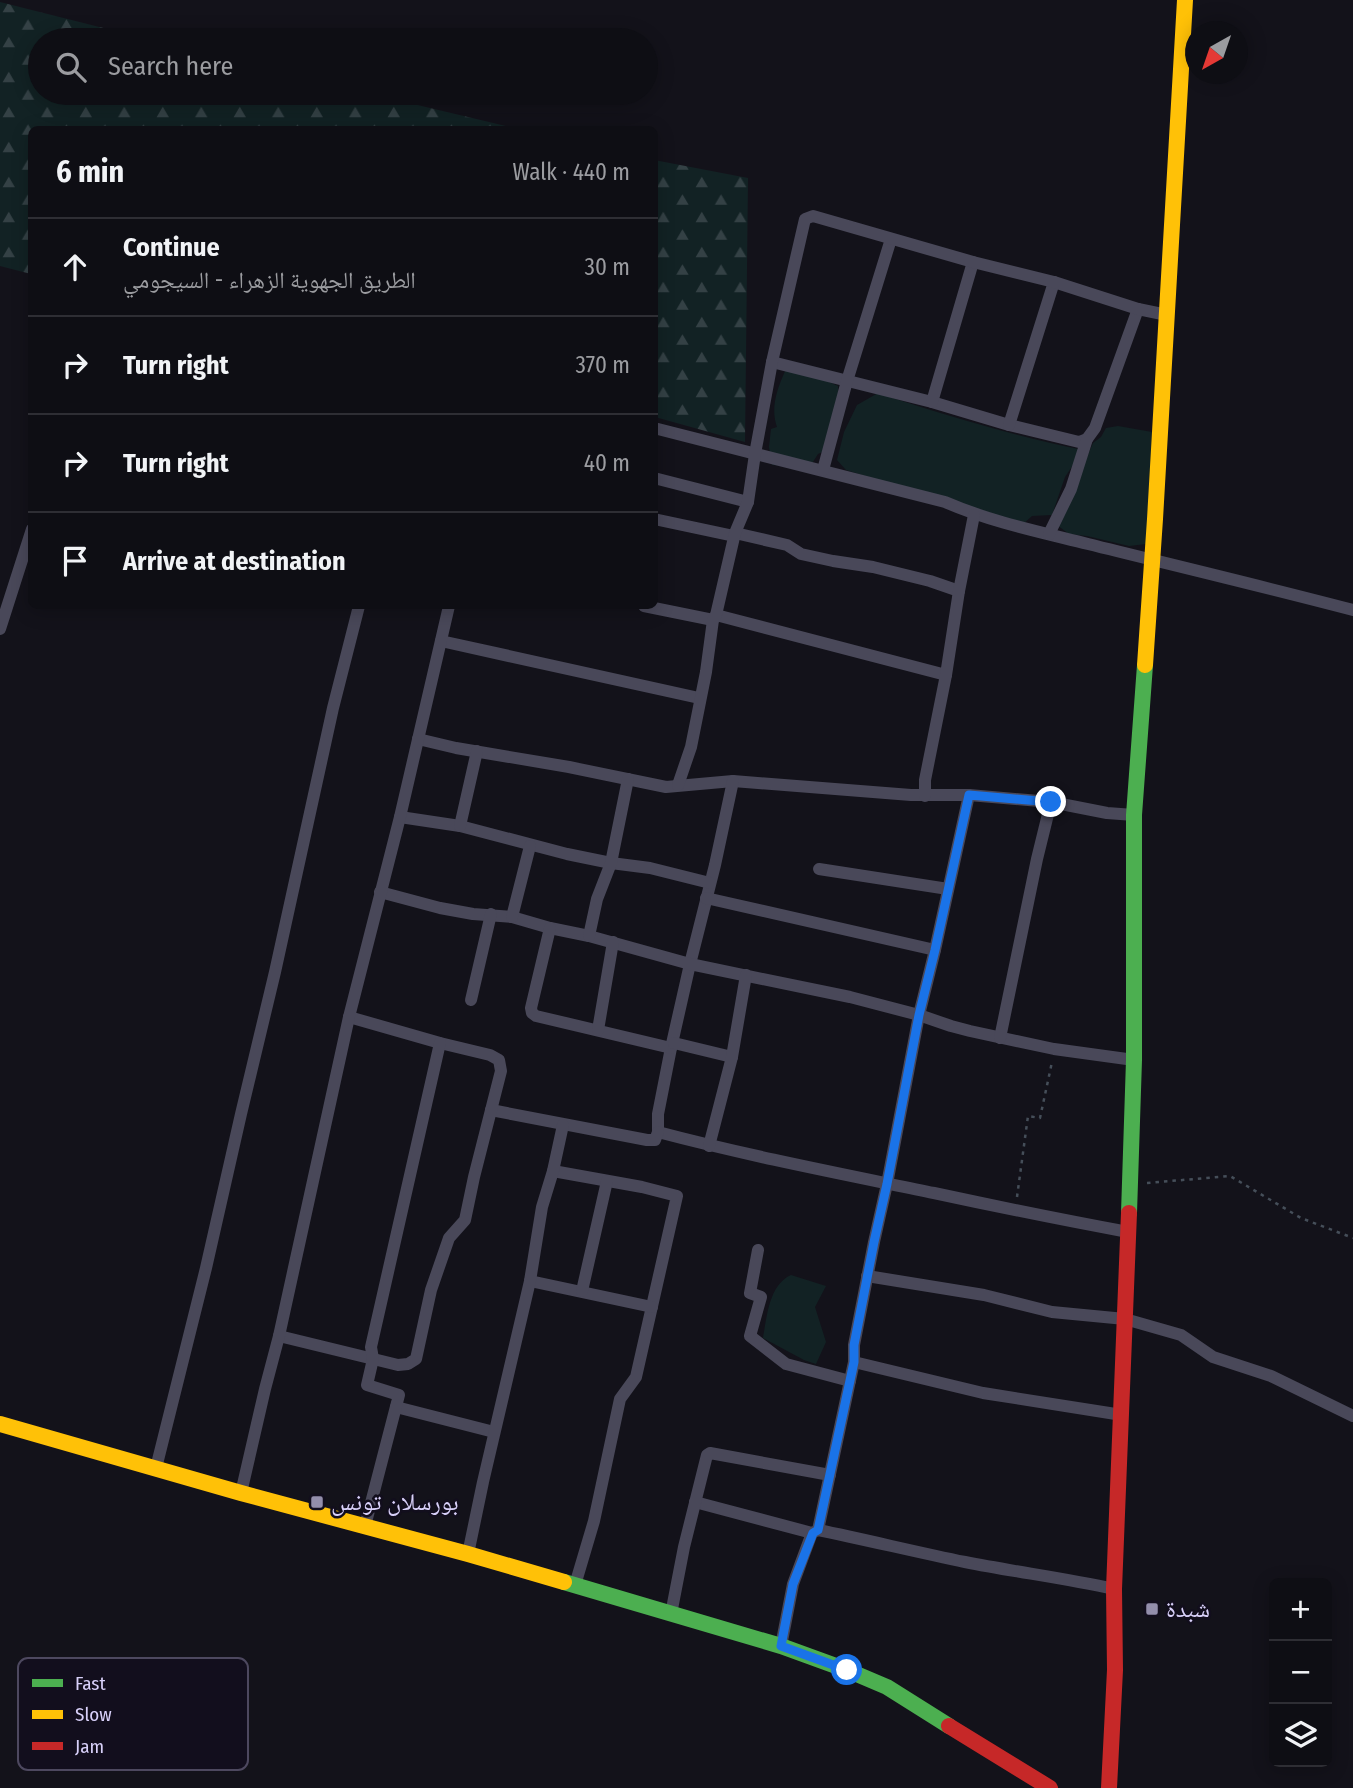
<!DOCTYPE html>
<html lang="en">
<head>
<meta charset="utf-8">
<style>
  body { margin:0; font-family:"Fira Sans Condensed","Noto Naskh Arabic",sans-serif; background:#1c1c22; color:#f1f3f6 }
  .controls { position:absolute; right:21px; bottom:21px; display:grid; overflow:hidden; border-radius:10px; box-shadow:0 4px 18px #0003 }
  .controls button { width:63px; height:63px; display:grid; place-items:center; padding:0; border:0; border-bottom:2px solid #2e2e34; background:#0e0e14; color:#f1f3f6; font:35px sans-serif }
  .compass { position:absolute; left:1185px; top:21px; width:63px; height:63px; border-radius:50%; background:#0e0e14; box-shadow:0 4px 18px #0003; rotate:220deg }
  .stop { position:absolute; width:21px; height:21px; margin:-16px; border:5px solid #1a73e8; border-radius:50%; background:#fff }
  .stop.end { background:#1a73e8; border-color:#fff; box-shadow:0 2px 7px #0008 }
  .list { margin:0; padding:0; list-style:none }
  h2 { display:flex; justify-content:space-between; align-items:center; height:91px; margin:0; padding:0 28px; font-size:30px }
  h2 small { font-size:23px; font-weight:400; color:#9b9ca0 }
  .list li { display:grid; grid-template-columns:46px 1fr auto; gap:21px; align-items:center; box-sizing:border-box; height:98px; padding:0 28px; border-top:2px solid #2e2e34 }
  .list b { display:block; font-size:26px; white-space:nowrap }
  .list p { margin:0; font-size:23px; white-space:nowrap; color:#9b9ca0 }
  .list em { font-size:23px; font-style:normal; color:#9b9ca0 }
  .icon { flex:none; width:38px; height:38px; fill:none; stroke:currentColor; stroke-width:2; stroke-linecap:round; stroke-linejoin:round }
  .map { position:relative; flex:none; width:1353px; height:1788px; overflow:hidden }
  .search { position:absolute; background:#0e0e14; box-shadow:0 4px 18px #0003; left:28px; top:28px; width:630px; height:77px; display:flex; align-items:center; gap:18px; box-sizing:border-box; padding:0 24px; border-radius:38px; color:#9b9ca0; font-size:26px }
  .panel { position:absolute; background:#0e0e14; box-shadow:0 4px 18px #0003; left:28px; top:126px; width:630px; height:483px; border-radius:10px }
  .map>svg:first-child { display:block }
</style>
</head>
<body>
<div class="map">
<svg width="1353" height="1788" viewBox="0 0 1353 1788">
  <defs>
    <pattern id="forest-firs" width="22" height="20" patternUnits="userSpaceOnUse" patternTransform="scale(1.75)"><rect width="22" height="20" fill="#122224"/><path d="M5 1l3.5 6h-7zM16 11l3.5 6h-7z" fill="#344145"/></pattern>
  </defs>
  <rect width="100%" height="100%" fill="#13121a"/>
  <!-- green -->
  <g fill="#122224">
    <path d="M786,369L816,376L838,386L839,419L825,451L818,454L809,468L772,465L769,447L771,429L777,427C770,406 778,387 786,369Z"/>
    <path d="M878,393C944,415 1014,436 1083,450L1065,477L1052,515L1032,516L1022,525L846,470L837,460L844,432L857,405Z"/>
    <path d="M1118,426L1152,432L1146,544L1129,546L1087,536L1069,534L1057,525L1093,443L1101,437L1106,428Z"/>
    <path d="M791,1275L826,1286L815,1307L826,1342L816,1364L804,1360L763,1338C767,1316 769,1285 791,1275Z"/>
  </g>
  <!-- forest -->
  <g fill="url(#forest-firs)">
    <path d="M0,2L151,40H40V93H367L518,129L32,130L31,274L0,266Z"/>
    <path d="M654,160L748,178L745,442L655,417Z"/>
  </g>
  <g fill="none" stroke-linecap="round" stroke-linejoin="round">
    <!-- path -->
    <g stroke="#454e59" stroke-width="2.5" stroke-dasharray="3.5 5" stroke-linecap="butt">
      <path d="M1147,1183L1230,1176L1301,1218L1353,1238"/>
      <path d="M1017,1197L1028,1116L1040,1118L1052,1062"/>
    </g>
    <!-- street -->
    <g stroke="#494859" stroke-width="12">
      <path d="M772,362L932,402L1009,425L1079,442L1087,439"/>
      <path d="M932,402L973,262"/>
      <path d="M1009,425L1054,282"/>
      <path d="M654,428L945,502C991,522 1040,532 1088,544C1177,566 1265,587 1353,610"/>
      <path d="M823,470L847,381L891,239"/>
      <path d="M654,478L748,502"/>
      <path d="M654,519L734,536"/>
      <path d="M735,533L787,545L801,554L833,561L873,567L930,581L959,591"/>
      <path d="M1049,534L1071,489L1087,439L1095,428L1138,309"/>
      <path d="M644,606L713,620"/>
      <path d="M716,615L946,675"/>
      <path d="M0,629L32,529"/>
      <path d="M441,641L699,698"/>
      <path d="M418,739L456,748L569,767L666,787L733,781L911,795H969L1051,802L1107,813L1134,815"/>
      <path d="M733,781L715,865L690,964L671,1048L658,1114V1132C749,1156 842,1174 934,1193C999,1207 1063,1220 1128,1232"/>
      <path d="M678,785L691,747L706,672L713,620L716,615L735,533L748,502L755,454L772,362L805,219L813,216L973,262L1054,282L1138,309L1167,315"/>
      <path d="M925,796V780L946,675L959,591L974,515"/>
      <path d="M400,817L460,826L567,854L611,863L650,868L710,883"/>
      <path d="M460,826L477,751"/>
      <path d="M819,869L948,889"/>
      <path d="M380,892L440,908L473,914L512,917L550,928L589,936L690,964L850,997L919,1015L951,1026L970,1031L1054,1049L1134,1060"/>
      <path d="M706,898L935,950"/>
      <path d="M512,917L530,846"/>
      <path d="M550,928L531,1008L532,1013L536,1016L671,1048"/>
      <path d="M589,936L597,899L611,863L628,779"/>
      <path d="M471,1000L491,914"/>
      <path d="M598,1030L613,942"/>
      <path d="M1000,1038L1037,859L1051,802"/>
      <path d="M674,1043L732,1057"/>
      <path d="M491,1110L647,1140H655L658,1132"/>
      <path d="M709,1146L732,1057L746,975"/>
      <path d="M553,1171L642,1187L677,1196L636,1377L620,1399L594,1521L575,1585"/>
      <path d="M758,1250L750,1293L761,1297L750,1336L786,1364L850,1381"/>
      <path d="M867,1276L984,1295L1052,1312L1125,1319L1181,1335L1213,1357L1271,1376L1353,1416"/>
      <path d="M530,1281L652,1307"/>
      <path d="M582,1291L607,1181"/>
      <path d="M279,1336L398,1365L408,1364L416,1359L431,1290L449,1238L465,1220L474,1177L501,1071L499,1060L490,1055L440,1043L349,1017"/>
      <path d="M854,1362L983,1393L1122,1415"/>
      <path d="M396,1407L494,1432"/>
      <path d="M156,1468L206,1268L241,1114L275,972L333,708L359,606"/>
      <path d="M241,1493L265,1389L279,1336L349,1017L400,817L449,606"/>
      <path d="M695,1502L812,1533"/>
      <path d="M365,1526L399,1395L367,1385L373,1359L371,1347L440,1043"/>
      <path d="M818,1530C867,1540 916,1552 965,1562C1015,1572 1064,1578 1114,1589"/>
      <path d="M468,1554L483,1482L530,1281L542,1207L553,1171L563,1125"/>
      <path d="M671,1614L684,1547L707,1455L710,1453L830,1475"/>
      <path d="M781,1646L793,1584L812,1533L818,1530L854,1362V1345L862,1304L874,1242L887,1184L919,1015L935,950L969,795"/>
    </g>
    <!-- fast -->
    <g stroke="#4caf50" stroke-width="16">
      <path d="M1129,1213L1134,1060V815L1145,665"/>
      <path d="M564,1582L781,1646L847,1670L887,1687L949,1726"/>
    </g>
    <!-- slow -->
    <g stroke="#ffc107" stroke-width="16">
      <path d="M1145,665L1155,519L1185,0"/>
      <path d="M0,1424L241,1493L468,1554L564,1582"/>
    </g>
    <!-- jam -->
    <g stroke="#c62828" stroke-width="16">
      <path d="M949,1726L1050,1788"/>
      <path d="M1109,1788L1115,1670L1114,1589L1129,1213"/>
    </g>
  </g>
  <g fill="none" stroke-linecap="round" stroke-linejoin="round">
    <!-- route -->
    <path stroke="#1a73e8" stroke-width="9" d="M847,1670L781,1646L793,1584L813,1533L818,1530L854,1362V1345L862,1304L874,1242L887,1184L919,1015L935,950L969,795L1051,802"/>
  </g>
  <!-- markers -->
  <g fill="#938eab" stroke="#120e1d" stroke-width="2.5">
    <rect x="310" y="1495" width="14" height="14" rx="3.5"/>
    <rect x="1145" y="1602" width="14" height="14" rx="3.5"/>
  </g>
  <g text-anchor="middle" stroke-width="5" stroke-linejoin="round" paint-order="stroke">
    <!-- poi labels -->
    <g font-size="24" fill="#d8d0f9" stroke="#120e1d" text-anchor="start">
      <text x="331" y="1510">بورسلان تونس</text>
      <text x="1166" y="1617">شبدة</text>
    </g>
  </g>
  <!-- legend -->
  <rect x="18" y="1658" width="230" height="112" rx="10" fill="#120e1d" stroke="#4d485f" stroke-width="2"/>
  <rect x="32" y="1679" width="31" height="8" fill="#4caf50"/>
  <rect x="32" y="1710" width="31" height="9" fill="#ffc107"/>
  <rect x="32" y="1742" width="31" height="8" fill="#c62828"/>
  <g font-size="19" fill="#d8d0f9">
    <text x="75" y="1690">Fast</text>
    <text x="75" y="1721">Slow</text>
    <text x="75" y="1753">Jam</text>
  </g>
</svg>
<div class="controls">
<button>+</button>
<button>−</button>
<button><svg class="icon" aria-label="layers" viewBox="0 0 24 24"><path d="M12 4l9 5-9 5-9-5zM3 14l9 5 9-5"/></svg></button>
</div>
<svg class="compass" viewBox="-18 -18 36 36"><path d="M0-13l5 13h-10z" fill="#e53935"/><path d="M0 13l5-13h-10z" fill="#9b9ca0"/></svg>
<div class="stop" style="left:847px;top:1670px"></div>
<div class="stop end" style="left:1051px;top:802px"></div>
<div class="search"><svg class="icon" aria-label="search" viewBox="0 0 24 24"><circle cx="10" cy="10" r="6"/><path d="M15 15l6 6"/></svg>Search here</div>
<section class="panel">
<h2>6 min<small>Walk · 440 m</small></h2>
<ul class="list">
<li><svg class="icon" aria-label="ahead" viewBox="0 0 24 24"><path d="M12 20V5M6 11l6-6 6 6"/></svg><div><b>Continue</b><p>الطريق الجهوية الزهراء - السيجومي</p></div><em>30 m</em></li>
<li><svg class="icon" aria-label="right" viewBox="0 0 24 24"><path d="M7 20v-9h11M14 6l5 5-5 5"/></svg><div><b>Turn right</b></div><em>370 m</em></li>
<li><svg class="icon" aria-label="right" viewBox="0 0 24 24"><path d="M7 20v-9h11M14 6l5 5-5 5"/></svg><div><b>Turn right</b></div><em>40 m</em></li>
<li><svg class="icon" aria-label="arrive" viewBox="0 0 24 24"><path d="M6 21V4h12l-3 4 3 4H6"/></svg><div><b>Arrive at destination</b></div></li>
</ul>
</section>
</div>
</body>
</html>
